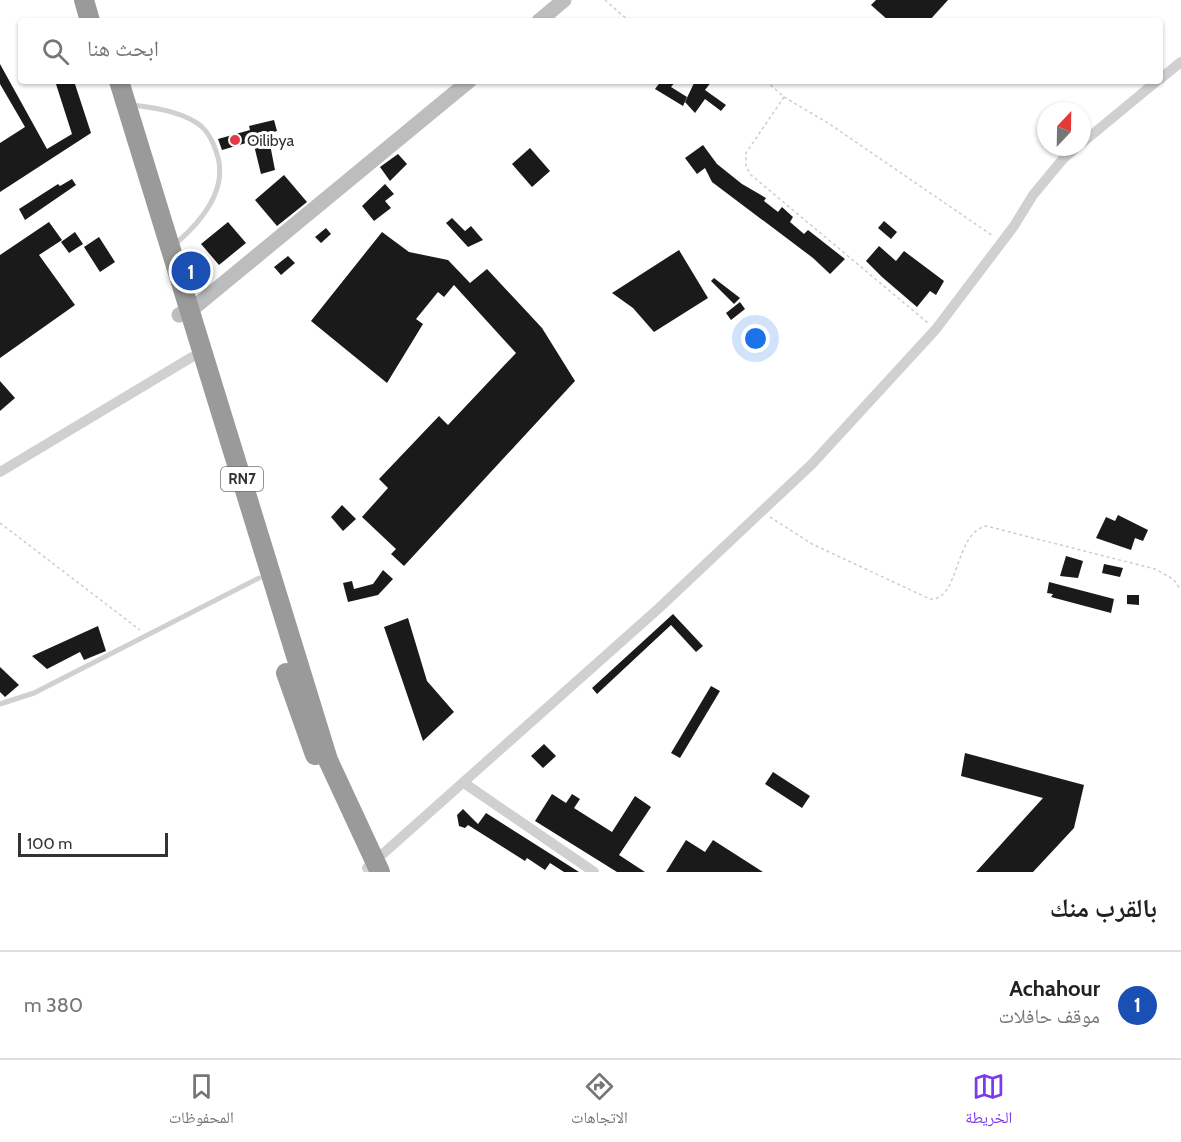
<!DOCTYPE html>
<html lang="ar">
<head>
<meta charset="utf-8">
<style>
  body { margin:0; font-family:Cabin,"Noto Naskh Arabic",sans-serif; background:#f6f6f6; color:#222; direction:rtl }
  .compass { position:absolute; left:1037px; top:102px; width:54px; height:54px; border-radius:50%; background:#fff; box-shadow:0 2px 4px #0004; rotate:22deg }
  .scale { position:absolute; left:18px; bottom:15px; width:150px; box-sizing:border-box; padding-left:6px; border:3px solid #333; border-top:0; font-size:16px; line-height:21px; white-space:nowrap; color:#333; -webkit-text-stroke:4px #fff; paint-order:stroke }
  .you { position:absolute; left:756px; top:339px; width:21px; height:21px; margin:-15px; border:4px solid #fff; border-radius:50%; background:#1a73e8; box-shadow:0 0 0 9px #1a73e833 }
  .badge { display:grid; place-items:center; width:39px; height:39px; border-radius:50%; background:#7c3aed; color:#fff; font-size:20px; font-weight:700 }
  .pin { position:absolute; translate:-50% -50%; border:3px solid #fff; box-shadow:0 2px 6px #0006 }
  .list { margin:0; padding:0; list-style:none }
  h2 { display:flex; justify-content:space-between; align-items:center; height:78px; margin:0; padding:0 24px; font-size:26px }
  h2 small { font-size:20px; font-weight:400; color:#767676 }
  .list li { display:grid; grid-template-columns:39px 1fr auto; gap:18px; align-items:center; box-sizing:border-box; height:108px; padding:0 24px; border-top:2px solid #e0e0e0 }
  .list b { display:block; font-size:22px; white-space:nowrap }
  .list p { margin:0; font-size:20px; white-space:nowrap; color:#767676 }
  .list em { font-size:20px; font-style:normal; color:#767676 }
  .icon { flex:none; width:33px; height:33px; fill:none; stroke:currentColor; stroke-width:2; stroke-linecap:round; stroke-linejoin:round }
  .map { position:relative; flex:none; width:1181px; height:872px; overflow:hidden; direction:ltr }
  .search { position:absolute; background:#fff; box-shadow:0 2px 4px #0004; left:18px; right:18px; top:18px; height:66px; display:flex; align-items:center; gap:15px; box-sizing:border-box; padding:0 21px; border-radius:6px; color:#767676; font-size:22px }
  .sheet { height:186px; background:#fff }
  nav { display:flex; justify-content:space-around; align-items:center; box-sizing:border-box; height:84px; border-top:2px solid #e0e0e0; background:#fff; font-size:16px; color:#767676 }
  nav a { display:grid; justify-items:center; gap:3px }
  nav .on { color:#7c3aed }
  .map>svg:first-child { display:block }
</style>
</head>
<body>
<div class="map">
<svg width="1181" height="872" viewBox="0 0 1181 872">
  <rect width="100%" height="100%" fill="#fff"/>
  <!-- building -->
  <g fill="#1a1a1a">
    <path d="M876,0H948L929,21H889L871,5Z"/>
    <path d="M0,64L47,149L72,134L55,81H74L91,133L0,192V143L25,127L0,84Z"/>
    <path d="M661,81H676L671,87L687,97L683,106L655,89Z"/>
    <path d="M695,81H712L705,90L726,105L721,111L705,99L695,113L685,102Z"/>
    <path d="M274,120L277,131L268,134L275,170L261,174L253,141L222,150L218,139L250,130L249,126Z"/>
    <path d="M703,145L717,164L742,184L766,198L764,201L778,212L782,207L793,217L790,222L804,234L808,230L845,259L830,274L813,258L712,182L705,168L697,174L685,158Z"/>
    <path d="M530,148L550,171L532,187L512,164Z"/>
    <path d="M398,154L407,164L390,181L380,167Z"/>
    <path d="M284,175L307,202L277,226L255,200Z"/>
    <path d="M72,179L76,185L25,220L19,209L58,184L60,186Z"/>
    <path d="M385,184L394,194L385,201L391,208L374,221L362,206Z"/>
    <path d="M452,218L465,231L471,226L483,240L468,247L446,223Z"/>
    <path d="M884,221L897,232L891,239L878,228Z"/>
    <path d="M49,222L62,240L39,255L75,305L0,358V255Z"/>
    <path d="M228,222L246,243L219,265L201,244Z"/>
    <path d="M326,228L331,234L321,243L315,237Z"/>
    <path d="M75,232L83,244L69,253L61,242Z"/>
    <path d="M382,232L409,252L448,260L470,283L487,269L542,328L575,381L404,566L391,554L396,549L362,517L388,488L379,479L439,416L448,425L516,353L454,285L444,297L438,292L416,319L423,324L387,383L311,321Z"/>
    <path d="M99,237L115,262L100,272L84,247Z"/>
    <path d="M879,246L896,261L904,251L944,281L936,295L930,291L917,307L882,277L866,261Z"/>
    <path d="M679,250L708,298L654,332L633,308L612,293Z"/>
    <path d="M288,256L295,263L281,275L274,267Z"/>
    <path d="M714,278L740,298L734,304L711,281Z"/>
    <path d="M740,302L745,309L731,320L726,313Z"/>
    <path d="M0,381L15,398L0,411Z"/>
    <path d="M342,505L356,519L343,531L331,517Z"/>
    <path d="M1118,515L1148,530L1143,541L1135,538L1131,550L1096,538L1106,517L1115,521Z"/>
    <path d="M1066,556L1083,561L1078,578L1060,576Z"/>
    <path d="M1104,564L1123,568L1120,577L1102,573Z"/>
    <path d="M383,570L393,579L378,595L348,602L343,583L352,581L354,589L373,584Z"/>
    <path d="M1049,582L1114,599L1111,613L1051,597L1053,594L1047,593Z"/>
    <path d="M1127,595H1139V605L1127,604Z"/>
    <path d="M673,614L703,646L696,652L671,625L597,694L592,688Z"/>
    <path d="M408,618L427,681L454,712L423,741L384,627Z"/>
    <path d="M98,626L106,651L84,660L80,652L47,669L32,656Z"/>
    <path d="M0,667L19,685L5,697L0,692Z"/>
    <path d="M711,686L720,691L680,758L671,753Z"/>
    <path d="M544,744L556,756L543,768L531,756Z"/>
    <path d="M965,753L1084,785L1074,828L1033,872H976L1043,798L961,776Z"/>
    <path d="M773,772L810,796L802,808L765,784Z"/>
    <path d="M552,794L566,803L572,794L580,799L574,808L612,832L635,796L651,807L619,855L645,872H617L535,821Z"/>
    <path d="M463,809L478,824L486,813L579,872H564L550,863L545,870L527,858L525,861L468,825L465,828L459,826L457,815Z"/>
    <path d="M686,840L705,852L713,840L763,872H666Z"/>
  </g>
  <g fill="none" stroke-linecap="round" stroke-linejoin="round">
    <!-- path -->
    <g stroke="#cdcdcd" stroke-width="1.5" stroke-dasharray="3 3" stroke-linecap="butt">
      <path d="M605,0L629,21"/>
      <path d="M766,81L784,97L828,123L993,236"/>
      <path d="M784,97L746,153V166L751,175L928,323"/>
      <path d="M770,517L812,544L930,599C960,601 954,533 986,526L1155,569L1173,579L1181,590"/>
      <path d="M0,523L140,630"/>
    </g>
    <!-- lane -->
    <g stroke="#d0d0d0" stroke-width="5">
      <path d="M130,105C152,107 184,112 201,126C210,134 214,144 217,154C229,191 200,223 174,245"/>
      <path d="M0,704L34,693L259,578"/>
    </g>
    <!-- street -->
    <g stroke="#d0d0d0" stroke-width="10">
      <path d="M1160,79L1181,62"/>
      <path d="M1082,143L1157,81"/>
      <path d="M0,472L192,357"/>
      <path d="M464,783L594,872"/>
      <path d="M367,868L658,609L812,464L936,329L1014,226L1033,195L1063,159L1077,147"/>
    </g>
    <!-- secondary -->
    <g stroke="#bdbdbd" stroke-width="15">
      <path d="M539,21L564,0"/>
      <path d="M179,315L196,306L469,81"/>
    </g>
    <!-- highway -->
    <g stroke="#9a9a9a" stroke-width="20">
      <path d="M84,0L90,21"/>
      <path d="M119,81L328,760L380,872"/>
      <path d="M286,673L315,755"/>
    </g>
  </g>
  <!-- markers -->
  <circle fill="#e63946" stroke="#fff" stroke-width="2" cx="235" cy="140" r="6"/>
  <g text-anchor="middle" stroke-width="6" stroke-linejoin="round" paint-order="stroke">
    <!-- shield labels -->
    <rect fill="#fff" stroke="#707070" stroke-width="1.5" x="221" y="467" width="42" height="24" rx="4.5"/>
    <g font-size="15" font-weight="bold" fill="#333">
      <text x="242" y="484">RN7</text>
    </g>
    <!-- poi labels -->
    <g font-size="16" fill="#333" stroke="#fff" text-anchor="start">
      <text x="247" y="146">Oilibya</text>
    </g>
  </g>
</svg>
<svg class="compass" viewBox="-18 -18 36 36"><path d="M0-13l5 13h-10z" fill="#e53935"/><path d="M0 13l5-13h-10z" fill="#767676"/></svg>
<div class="scale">100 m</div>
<div class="you"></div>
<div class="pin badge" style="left:191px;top:271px;background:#1a4fb4">1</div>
<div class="search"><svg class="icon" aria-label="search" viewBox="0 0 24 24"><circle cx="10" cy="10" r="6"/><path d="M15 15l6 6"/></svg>ابحث هنا</div>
</div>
<section class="sheet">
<h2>بالقرب منك<small></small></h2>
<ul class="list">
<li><span class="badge" style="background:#1a4fb4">1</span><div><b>Achahour</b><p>موقف حافلات</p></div><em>380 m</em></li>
</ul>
</section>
<nav>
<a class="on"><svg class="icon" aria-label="map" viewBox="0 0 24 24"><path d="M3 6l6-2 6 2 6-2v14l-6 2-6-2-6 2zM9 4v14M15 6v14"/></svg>الخريطة</a>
<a><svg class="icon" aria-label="directions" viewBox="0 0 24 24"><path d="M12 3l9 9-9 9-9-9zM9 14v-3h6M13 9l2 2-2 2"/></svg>الاتجاهات</a>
<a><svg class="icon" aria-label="saved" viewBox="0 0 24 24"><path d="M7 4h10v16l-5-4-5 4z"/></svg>المحفوظات</a>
</nav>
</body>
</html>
